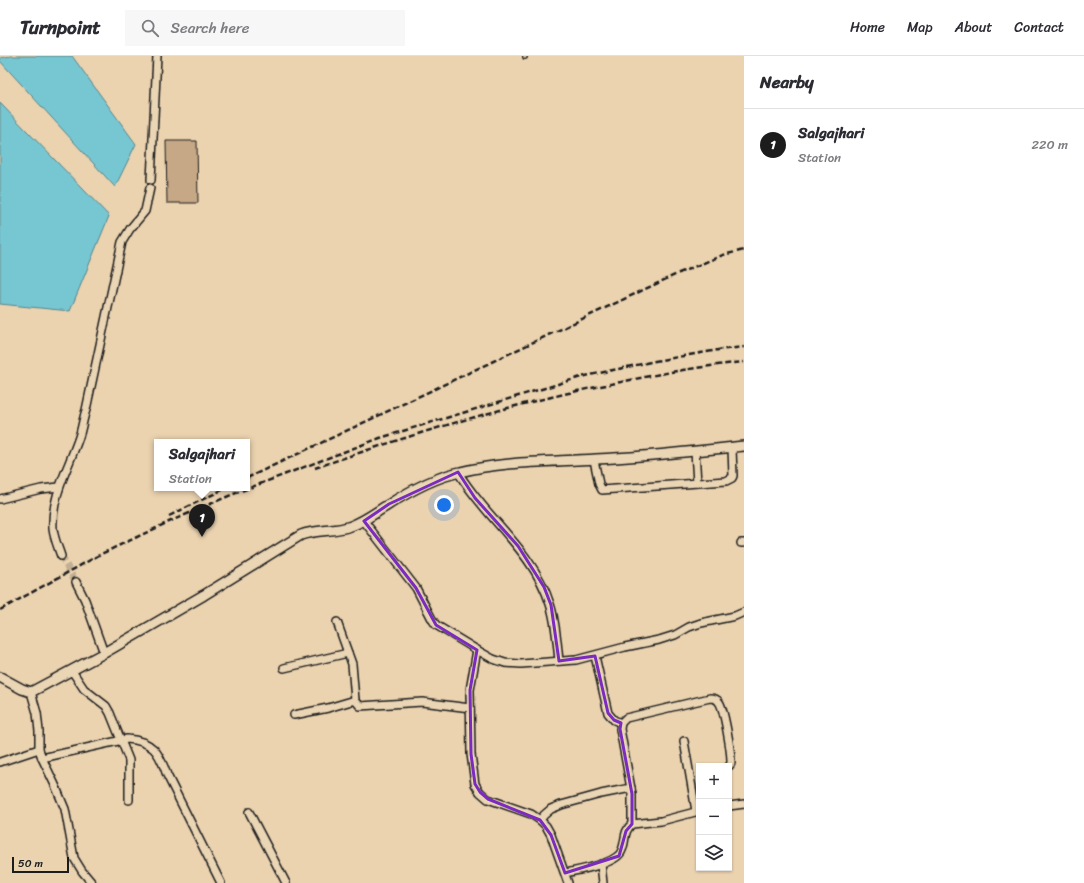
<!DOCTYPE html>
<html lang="en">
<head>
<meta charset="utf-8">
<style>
  body { margin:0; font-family:Sriracha,sans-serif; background:#f7f7f7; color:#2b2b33 }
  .controls { position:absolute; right:12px; bottom:12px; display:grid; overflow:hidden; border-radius:0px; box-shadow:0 1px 3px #0004 }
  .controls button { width:36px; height:36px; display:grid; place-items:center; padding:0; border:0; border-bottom:1px solid #e1e1e2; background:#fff; color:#2b2b33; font:20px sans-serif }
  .scale { position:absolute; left:12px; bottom:10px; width:57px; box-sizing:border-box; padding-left:4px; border:2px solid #1c1c1c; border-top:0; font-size:11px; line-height:14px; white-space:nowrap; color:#1c1c1c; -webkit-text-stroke:3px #ead5b4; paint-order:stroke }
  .you { position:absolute; left:444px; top:449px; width:14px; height:14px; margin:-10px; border:3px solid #fff; border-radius:50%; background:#1a73e8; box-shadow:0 0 0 6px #1a73e833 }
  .badge { display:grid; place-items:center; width:26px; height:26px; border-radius:50%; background:#1c1c1c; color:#fff; font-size:13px; font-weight:700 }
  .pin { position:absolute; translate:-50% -33px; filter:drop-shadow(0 1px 2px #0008) }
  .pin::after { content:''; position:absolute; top:21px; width:14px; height:12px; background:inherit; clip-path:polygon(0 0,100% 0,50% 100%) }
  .popup { position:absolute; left:154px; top:383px; width:96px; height:52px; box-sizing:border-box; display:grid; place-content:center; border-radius:0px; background:#fff; filter:drop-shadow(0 1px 3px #0005); font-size:13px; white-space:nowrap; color:#7c7c81 }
  .popup b { font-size:15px; color:#2b2b33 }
  .popup::after { content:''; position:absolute; left:50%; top:100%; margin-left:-8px; border:8px solid transparent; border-top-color:#fff }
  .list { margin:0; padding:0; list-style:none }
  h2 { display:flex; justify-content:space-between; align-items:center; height:52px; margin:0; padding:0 16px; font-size:17px }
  h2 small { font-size:13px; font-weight:400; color:#7c7c81 }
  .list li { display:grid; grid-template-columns:26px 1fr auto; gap:12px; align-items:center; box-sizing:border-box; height:72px; padding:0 16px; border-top:1px solid #e1e1e2 }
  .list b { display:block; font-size:15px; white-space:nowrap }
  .list p { margin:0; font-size:13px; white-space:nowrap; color:#7c7c81 }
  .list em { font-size:13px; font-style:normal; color:#7c7c81 }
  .icon { flex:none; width:22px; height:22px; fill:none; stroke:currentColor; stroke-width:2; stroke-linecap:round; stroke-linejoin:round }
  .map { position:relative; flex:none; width:744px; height:827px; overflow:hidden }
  header { display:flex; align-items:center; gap:24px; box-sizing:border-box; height:56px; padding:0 20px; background:#fff; border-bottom:1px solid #e1e1e2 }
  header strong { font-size:19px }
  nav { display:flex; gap:22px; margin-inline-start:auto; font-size:14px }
  .search { width:280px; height:36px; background:#f7f7f7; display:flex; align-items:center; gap:10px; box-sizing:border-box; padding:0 14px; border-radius:0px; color:#7c7c81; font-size:15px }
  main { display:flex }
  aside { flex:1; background:#fff }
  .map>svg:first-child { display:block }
</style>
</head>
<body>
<header>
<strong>Turnpoint</strong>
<div class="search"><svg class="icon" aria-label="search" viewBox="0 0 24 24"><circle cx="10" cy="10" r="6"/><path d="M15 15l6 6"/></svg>Search here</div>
<nav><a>Home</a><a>Map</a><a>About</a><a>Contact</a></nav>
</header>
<main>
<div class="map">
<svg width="744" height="827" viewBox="0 0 744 827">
  <rect width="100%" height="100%" fill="#ebd3b0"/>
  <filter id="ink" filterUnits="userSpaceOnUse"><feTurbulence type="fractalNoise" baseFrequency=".025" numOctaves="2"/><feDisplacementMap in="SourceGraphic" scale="8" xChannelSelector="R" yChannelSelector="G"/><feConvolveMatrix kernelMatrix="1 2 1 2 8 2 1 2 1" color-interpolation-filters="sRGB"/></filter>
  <g filter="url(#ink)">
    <!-- water -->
    <g fill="#77c7d3" stroke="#53838a">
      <path d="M11,0H72L136,88L115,131L0,5V2Z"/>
      <path d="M0,47L109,160L70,255L0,248Z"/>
    </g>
    <!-- building -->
    <path fill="#c6a886" stroke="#1c1c1c" d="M166,85H197L198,147H167Z"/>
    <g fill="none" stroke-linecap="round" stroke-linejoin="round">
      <!-- street-tunnel -->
      <path stroke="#c2ae92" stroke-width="7" stroke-dasharray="7 3.5" stroke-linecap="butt" d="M61,500L76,526"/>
      <!-- lane casing -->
      <g stroke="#1c1c1c" stroke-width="6">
        <path id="lane" d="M525,0V1"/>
      </g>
      <!-- street casing -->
      <g stroke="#1c1c1c" stroke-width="10">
        <g id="street">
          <path d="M151,124L157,0"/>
          <path d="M695,395L697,427"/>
          <path d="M594,404L599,428L602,434L726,425L732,422L733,420L732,392"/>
          <path d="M458,416C486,463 533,494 550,548C556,566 557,586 559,605"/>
          <path d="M0,443L41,433L59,431"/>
          <path d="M364,465L416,532L432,563L436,569L477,594L470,634L471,698L475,728L480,736L488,743L531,758L540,764L546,770L551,779L568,827"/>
          <path d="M741,487H744"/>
          <path d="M61,500C58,491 54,482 53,473C51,440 69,411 79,381C82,372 83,363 86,354L122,186L130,173L145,155L150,132"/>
          <path d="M76,526L85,544L104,597"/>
          <path d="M337,566L352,608L355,644L360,650L422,646L470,652"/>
          <path d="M477,594L493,603L505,607L521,608L576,604L625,591L659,584L675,579L689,571L701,567L735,560L744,556"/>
          <path d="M595,600L608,657L614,664L621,667"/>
          <path d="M284,612L348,597"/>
          <path d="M72,615L84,633L106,650L110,657L129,704V744"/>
          <path d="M31,636L37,657L39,675V693L42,702L55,729L65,753L74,802L82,815L92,827"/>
          <path d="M294,659L328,652L355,644"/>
          <path d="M684,685L696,755"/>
          <path d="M42,702L127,683C153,685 159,696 167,719L221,827"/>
          <path d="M0,706L39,693"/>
          <path d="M729,750L744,748"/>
          <path d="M249,756L286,827"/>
          <path d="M540,764L544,759L551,753L561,749L601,738L631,732"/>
          <path d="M632,768V738L620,673L621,667L626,662L710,642C714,642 717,643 719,646C724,652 731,695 731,705C731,708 731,708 729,710"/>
          <path d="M601,808L603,827"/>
          <path d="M565,817C579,814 618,808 622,794C626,785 623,775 632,768L661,765L699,755"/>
        </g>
      </g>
      <!-- secondary casing -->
      <g stroke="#1c1c1c" stroke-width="12">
        <path id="secondary" d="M0,621L22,633L31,636L104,597L204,539L301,479C317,473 335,476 351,470C365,465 376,456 388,449C408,436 436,421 460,416C504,405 551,406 596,403C645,401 695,395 744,390"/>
      </g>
      <!-- lane -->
      <use href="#lane" stroke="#ead5b4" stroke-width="3.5"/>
      <!-- street -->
      <use href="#street" stroke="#ead5b4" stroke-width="7"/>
      <!-- secondary -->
      <use href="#secondary" stroke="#ead5b4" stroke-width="9"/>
      <!-- rail -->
      <g stroke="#1c1c1c" stroke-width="2.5" stroke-dasharray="6 3" stroke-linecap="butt">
        <path d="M315,412C415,377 517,346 621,326C662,317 703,310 744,306"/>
        <path d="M247,422L679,217L723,199L744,194"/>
        <path d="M169,460L226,432"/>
        <path d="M0,554L101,498L171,465L231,439L380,382L581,321L655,305L718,294L744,291"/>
      </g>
    </g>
  </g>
  <!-- marked area -->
  <path fill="none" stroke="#7b2cbf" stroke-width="3" stroke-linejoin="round" d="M458,416L475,442L518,490L544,531L551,549L559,605L595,600L608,657L614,664L621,667L620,673L632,738V768L626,775L619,800L565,817L551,779L540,764L488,743L480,736L475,728L471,698L470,634L477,594L436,569L416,532L364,465L389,448Z"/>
</svg>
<div class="controls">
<button>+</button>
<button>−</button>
<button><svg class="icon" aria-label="layers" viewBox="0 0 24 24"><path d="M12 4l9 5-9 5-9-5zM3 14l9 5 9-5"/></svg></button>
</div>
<div class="scale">50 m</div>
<div class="you"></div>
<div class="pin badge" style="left:202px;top:481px">1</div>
<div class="popup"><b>Salgajhari</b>Station</div>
</div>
<aside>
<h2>Nearby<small></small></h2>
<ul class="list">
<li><span class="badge">1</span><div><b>Salgajhari</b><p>Station</p></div><em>220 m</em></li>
</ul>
</aside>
</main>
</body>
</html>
